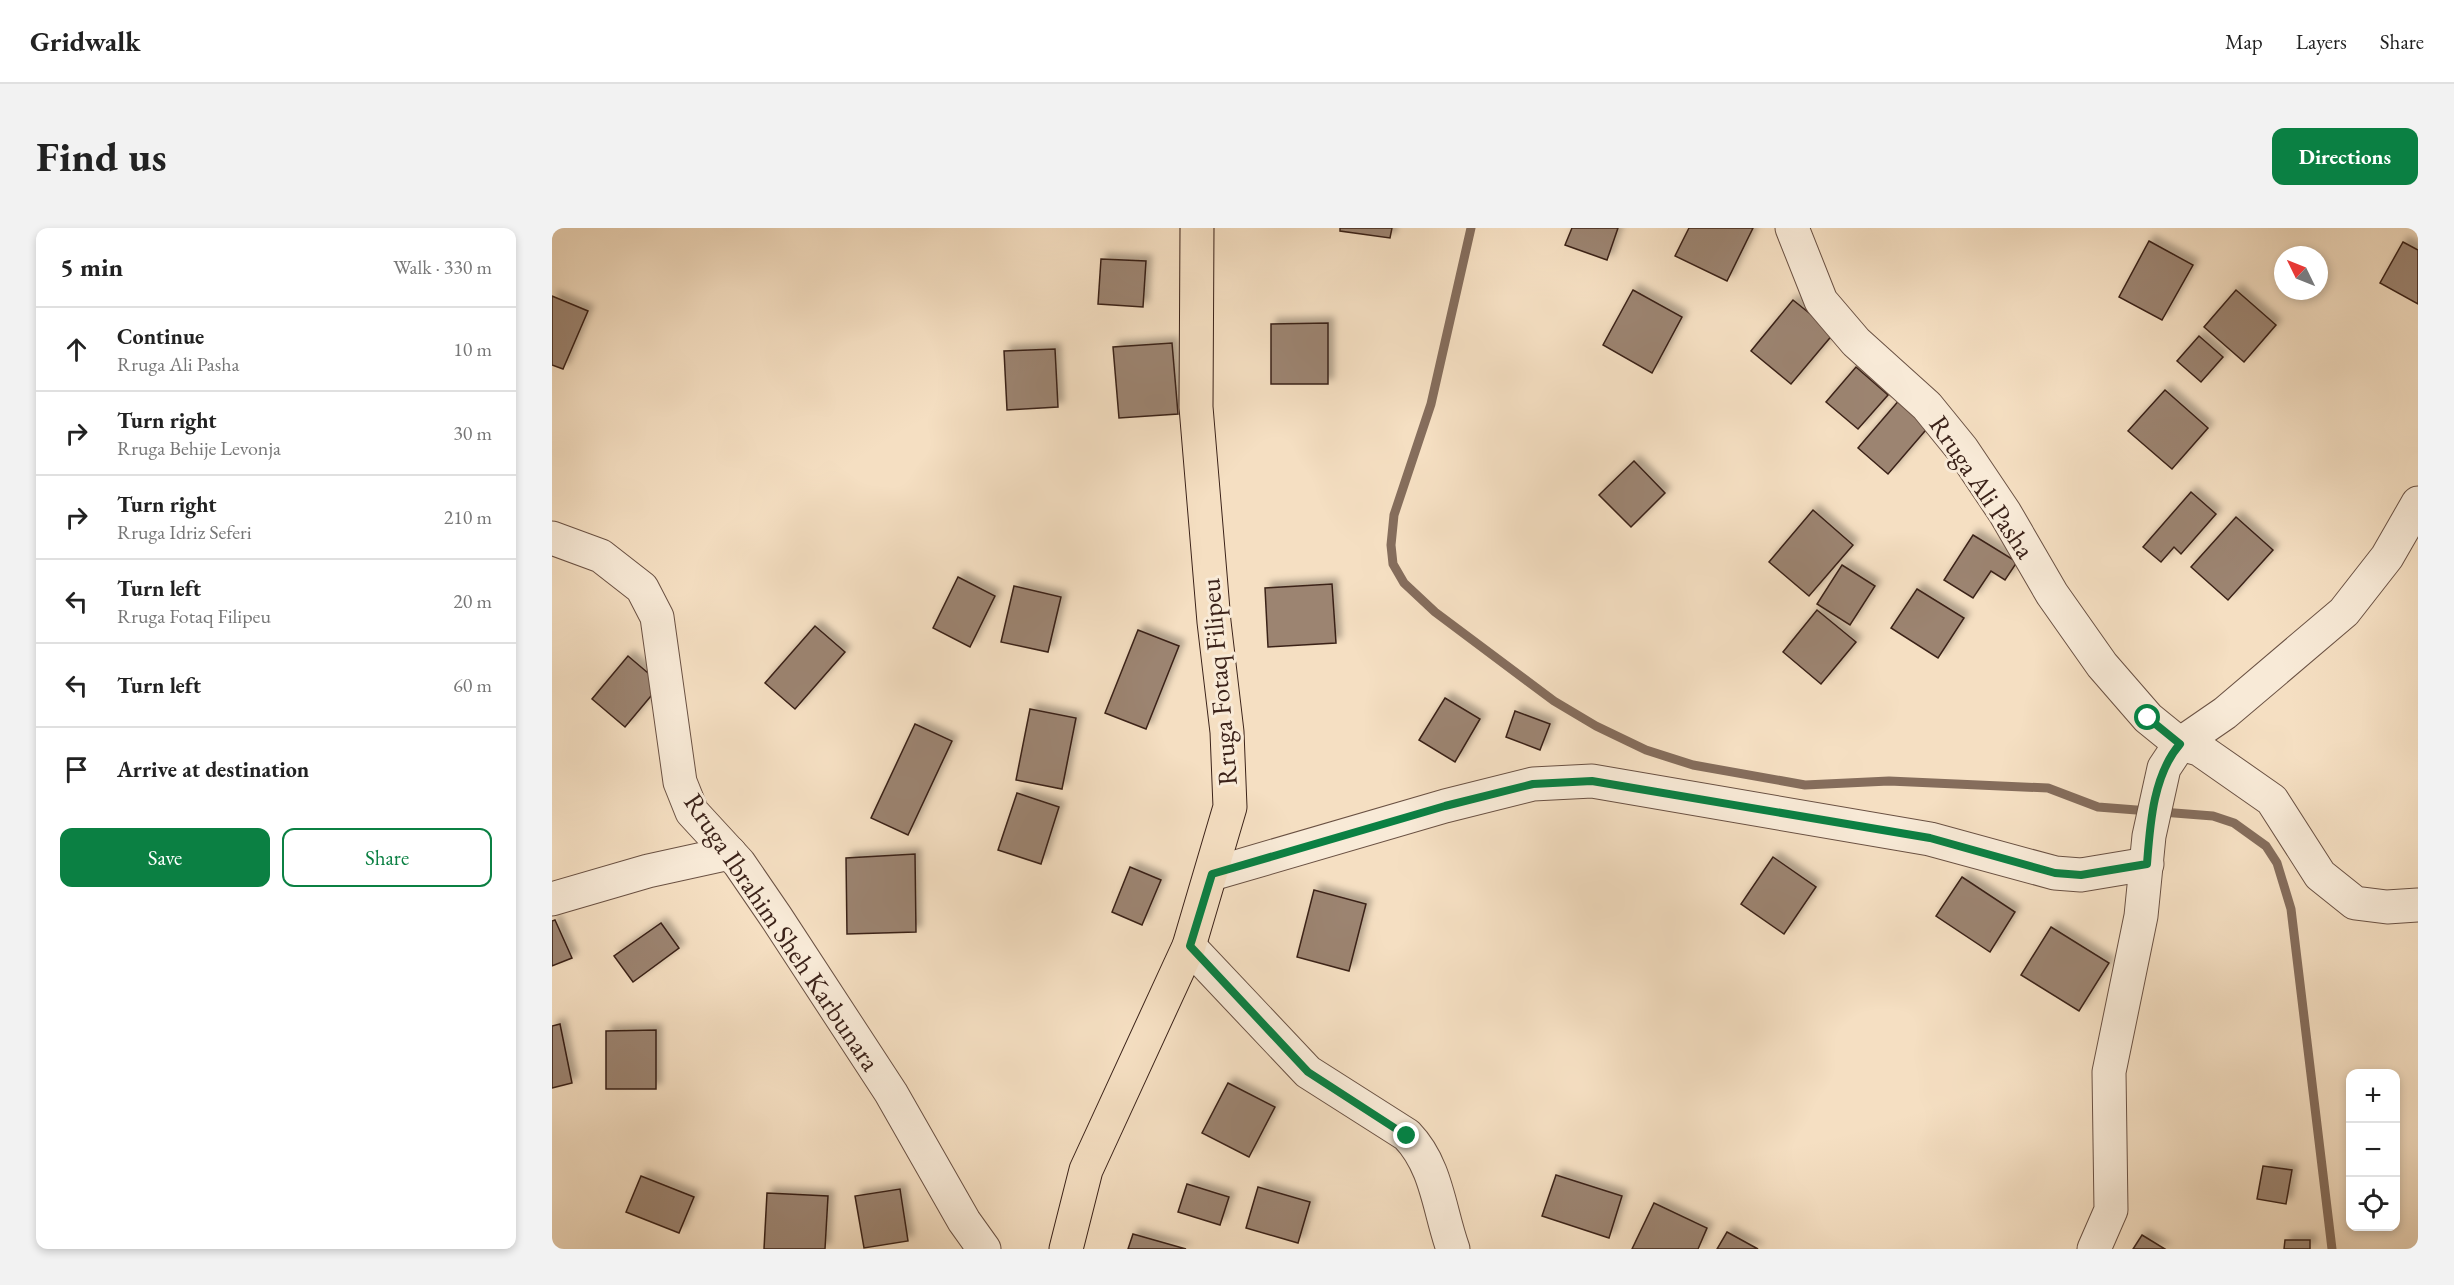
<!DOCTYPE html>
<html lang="en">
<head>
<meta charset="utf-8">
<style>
  body { margin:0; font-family:"EB Garamond",serif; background:#f2f2f2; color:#222 }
  .controls { position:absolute; right:18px; bottom:18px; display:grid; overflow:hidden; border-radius:12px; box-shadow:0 3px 9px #0003 }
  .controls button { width:54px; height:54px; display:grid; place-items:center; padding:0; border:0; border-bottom:2px solid #e0e0e0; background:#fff; color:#222; font:30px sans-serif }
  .compass { position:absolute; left:1722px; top:18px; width:54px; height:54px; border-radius:50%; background:#fff; box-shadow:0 3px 9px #0003; rotate:313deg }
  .stop { position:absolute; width:18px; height:18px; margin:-14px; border:4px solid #0b8043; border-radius:50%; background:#fff }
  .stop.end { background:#0b8043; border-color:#fff; box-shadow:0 2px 6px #0008 }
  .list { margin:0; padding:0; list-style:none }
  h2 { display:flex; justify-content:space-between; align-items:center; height:78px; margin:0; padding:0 24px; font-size:26px }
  h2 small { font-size:20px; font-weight:400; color:#767676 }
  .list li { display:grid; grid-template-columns:39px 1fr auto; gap:18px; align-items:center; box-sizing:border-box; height:84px; padding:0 24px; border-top:2px solid #e0e0e0 }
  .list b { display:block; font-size:22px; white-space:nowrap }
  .list p { margin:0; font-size:20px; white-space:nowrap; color:#767676 }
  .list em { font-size:20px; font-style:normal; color:#767676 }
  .actions { display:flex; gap:12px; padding:18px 24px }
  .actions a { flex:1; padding:14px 0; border:2px solid #0b8043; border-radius:12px; text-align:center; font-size:21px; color:#0b8043 }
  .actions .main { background:#0b8043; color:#fff }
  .icon { flex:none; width:33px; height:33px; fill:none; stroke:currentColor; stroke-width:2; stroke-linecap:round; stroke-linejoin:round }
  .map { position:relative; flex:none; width:1866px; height:1021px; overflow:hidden; border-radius:12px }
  header { display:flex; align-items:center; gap:36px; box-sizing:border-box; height:84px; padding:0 30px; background:#fff; border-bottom:2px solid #e0e0e0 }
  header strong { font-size:28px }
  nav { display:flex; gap:33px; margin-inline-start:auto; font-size:21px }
  .intro { display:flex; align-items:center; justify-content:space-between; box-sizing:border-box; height:144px; padding:0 36px }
  h1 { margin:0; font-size:42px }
  .button { padding:15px 27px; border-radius:12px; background:#0b8043; color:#fff; font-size:21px; font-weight:700 }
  main { display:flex; gap:36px; padding:0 36px }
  aside { flex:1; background:#fff; border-radius:12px; box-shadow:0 3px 9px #0003 }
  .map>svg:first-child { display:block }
</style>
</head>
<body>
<header>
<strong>Gridwalk</strong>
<nav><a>Map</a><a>Layers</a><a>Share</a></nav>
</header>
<div class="intro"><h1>Find us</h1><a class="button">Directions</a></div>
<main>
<aside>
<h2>5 min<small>Walk · 330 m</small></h2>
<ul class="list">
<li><svg class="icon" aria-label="ahead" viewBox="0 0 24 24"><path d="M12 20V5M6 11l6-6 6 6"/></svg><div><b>Continue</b><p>Rruga Ali Pasha</p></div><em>10 m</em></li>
<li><svg class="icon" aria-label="right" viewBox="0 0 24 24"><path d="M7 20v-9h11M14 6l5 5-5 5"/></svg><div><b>Turn right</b><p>Rruga Behije Levonja</p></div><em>30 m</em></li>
<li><svg class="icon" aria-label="right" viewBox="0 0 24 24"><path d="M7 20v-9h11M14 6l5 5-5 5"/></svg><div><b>Turn right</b><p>Rruga Idriz Seferi</p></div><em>210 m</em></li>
<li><svg class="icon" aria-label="left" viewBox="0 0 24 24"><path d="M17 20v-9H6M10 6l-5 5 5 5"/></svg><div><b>Turn left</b><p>Rruga Fotaq Filipeu</p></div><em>20 m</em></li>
<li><svg class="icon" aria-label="left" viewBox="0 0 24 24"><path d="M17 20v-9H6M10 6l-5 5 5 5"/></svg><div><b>Turn left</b></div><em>60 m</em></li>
<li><svg class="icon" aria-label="arrive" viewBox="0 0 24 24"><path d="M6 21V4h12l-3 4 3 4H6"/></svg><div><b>Arrive at destination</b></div></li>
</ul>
<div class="actions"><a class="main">Save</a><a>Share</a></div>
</aside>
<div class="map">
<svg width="1866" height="1021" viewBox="0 0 1866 1021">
  <defs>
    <filter id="shadow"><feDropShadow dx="5.5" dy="-5.5" stdDeviation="3" flood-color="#0004"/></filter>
  </defs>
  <rect width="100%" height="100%" fill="#f5dfc2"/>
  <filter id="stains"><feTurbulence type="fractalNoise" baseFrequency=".00333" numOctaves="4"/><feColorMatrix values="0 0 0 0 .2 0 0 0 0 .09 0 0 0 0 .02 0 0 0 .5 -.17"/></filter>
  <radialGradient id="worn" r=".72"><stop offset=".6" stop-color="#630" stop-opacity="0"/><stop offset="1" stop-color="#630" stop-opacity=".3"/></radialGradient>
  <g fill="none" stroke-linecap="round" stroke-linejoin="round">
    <!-- stream -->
    <path stroke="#856d5c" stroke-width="9" d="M919,0L879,176L842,287L839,317L841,336L852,355L883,384L1002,473L1044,498L1094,522L1141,537L1253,557L1337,553L1496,560L1546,579L1661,588L1682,595L1714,618L1725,635L1739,681L1780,1021"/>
  </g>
  <!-- building -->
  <g fill="#9c8471" stroke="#3b2219" stroke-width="1.5" filter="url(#shadow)">
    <path d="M788,0H840L838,10L788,3Z"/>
    <path d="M1020,0H1066L1055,32L1013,17Z"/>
    <path d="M1137,0H1201L1175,53L1123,28Z"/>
    <path d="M1597,13L1641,37L1610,92L1567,69Z"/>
    <path d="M1851,14L1866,22V76L1828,55Z"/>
    <path d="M549,31L594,33L591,79L546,76Z"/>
    <path d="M1081,62L1130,89L1100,145L1051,117Z"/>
    <path d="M1684,62L1724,97L1692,134L1652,99Z"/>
    <path d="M0,68L36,83L11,141L0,137Z"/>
    <path d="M1241,72L1282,105L1239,156L1199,123Z"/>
    <path d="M776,95V156H719V96Z"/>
    <path d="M1647,108L1671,129L1649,154L1625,133Z"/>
    <path d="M620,115L626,186L567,190L561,119Z"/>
    <path d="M503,121L506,179L455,182L452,123Z"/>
    <path d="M1304,139L1336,167L1306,201L1274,174Z"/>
    <path d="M1613,162L1656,200L1620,241L1576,203Z"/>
    <path d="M1349,170L1379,196L1336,246L1306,220Z"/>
    <path d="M1082,233L1113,265L1079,299L1047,267Z"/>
    <path d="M1639,264L1664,286L1629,326L1622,319L1609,334L1591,319Z"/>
    <path d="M1261,282L1301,317L1257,368L1217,334Z"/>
    <path d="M1684,289L1721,322L1676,372L1639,339Z"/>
    <path d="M1421,307L1465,334L1453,352L1439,343L1421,370L1392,352Z"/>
    <path d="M1290,337L1323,358L1298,397L1265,376Z"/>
    <path d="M406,349L443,368L418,419L381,400Z"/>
    <path d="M780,356L784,415L716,419L713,360Z"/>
    <path d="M462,358L509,369L496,424L449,414Z"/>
    <path d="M1365,361L1412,390L1386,430L1339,400Z"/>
    <path d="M1265,382L1304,414L1269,456L1231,424Z"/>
    <path d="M263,398L293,424L243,481L213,455Z"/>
    <path d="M586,402L627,418L594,501L553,485Z"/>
    <path d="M76,428L109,456L73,499L40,471Z"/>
    <path d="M893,470L928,491L903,534L867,512Z"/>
    <path d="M478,481L524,490L510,561L464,552Z"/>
    <path d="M963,483L998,496L988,522L954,509Z"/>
    <path d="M363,496L400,513L356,607L319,590Z"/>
    <path d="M465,565L507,579L489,636L446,622Z"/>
    <path d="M363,626L364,704L295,706L294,630Z"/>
    <path d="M1221,629L1264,659L1232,706L1189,676Z"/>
    <path d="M578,639L609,652L590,697L560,684Z"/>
    <path d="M1410,649L1463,684L1438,724L1384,688Z"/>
    <path d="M762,662L814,676L797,743L745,729Z"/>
    <path d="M3,692L20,730L0,738V693Z"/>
    <path d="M109,695L127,720L81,754L62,728Z"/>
    <path d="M1499,699L1557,735L1527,783L1469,747Z"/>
    <path d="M8,796L20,855L0,860V798Z"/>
    <path d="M104,802V861H54V803Z"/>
    <path d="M676,855L723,879L697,929L650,905Z"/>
    <path d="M1711,938L1740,942L1734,976L1705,971Z"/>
    <path d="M1004,947L1070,968L1057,1010L990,988Z"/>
    <path d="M89,948L142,969L127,1005L74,984Z"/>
    <path d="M635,956L677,969L668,997L626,984Z"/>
    <path d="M706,959L758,974L746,1015L694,1000Z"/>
    <path d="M348,961L356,1013L312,1020L303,968Z"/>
    <path d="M215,965L276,968L273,1021H212Z"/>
    <path d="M1102,975L1155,1000L1146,1021H1080Z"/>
    <path d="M1175,1004L1206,1021H1165Z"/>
    <path d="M581,1006L634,1021H576Z"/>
    <path d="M1590,1007L1613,1021H1581Z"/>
    <path d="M1733,1012H1758V1021H1732Z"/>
  </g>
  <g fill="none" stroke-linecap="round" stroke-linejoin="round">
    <!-- minor casing -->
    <g stroke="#6a5143" stroke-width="35">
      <g id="minor">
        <path d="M1240,0L1269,73L1304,114L1375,178L1410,221L1453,285L1500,366L1550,437L1596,490L1628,516L1647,521L1720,572L1768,647L1803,675L1835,679L1866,677"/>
        <path d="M0,310L49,328L90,360L105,389L128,554L140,584L187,635L224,689L339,865L412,993L432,1021"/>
        <path d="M660,646L893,578L981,556L1040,553L1378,611L1503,645L1529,647L1595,636"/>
        <path d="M0,671L96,643L178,625"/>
        <path d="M637,718L756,844L855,907C885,938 887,982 901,1021"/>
        <path d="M1542,1021L1559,982L1557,844L1589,688L1597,608L1612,540L1628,516L1673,485L1792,384L1835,329L1866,275"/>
      </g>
    </g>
    <!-- major casing -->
    <g stroke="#3b2219" stroke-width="35">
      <path id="major" d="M514,1021L534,942L637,718L678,579L675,504L662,394L644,179L645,0"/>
    </g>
    <!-- minor -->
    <use href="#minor" stroke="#f8ead7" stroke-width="33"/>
    <!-- major -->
    <use href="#major" stroke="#f5dfc2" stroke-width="33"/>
  </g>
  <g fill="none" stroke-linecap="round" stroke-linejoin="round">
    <!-- route -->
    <path stroke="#0b8043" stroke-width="8" d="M855,908L756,844L638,718L660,646L893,578L981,556L1040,553L1378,610L1503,645L1529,647L1595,636C1598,597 1601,547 1628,516L1596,490"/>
  </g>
  <g text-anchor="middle" stroke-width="6" stroke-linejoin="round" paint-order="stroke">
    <!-- street labels -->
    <g font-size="27" fill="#3b2219" stroke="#f8ead7">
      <text transform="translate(1430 259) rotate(56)" y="9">Rruga Ali Pasha</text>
      <text transform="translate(667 454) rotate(-95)" y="9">Rruga Fotaq Filipeu</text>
      <text transform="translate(230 704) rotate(56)" y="9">Rruga Ibrahim Sheh Karbunara</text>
    </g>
  </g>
  <rect width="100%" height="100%" filter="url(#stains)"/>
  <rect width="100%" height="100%" fill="url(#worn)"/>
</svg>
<div class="controls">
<button>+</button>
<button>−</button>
<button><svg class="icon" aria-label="locate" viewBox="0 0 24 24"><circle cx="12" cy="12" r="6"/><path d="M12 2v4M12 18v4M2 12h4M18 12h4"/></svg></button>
</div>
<svg class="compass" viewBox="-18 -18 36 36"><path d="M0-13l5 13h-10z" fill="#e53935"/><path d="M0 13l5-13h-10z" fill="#767676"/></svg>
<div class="stop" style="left:1596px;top:490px"></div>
<div class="stop end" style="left:855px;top:908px"></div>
</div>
</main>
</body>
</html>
